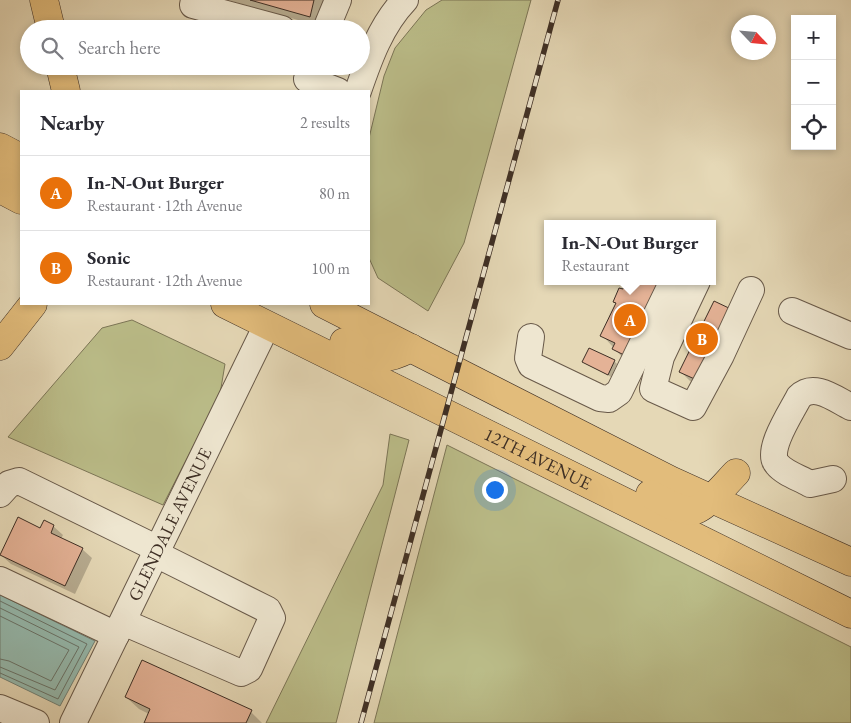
<!DOCTYPE html>
<html lang="en">
<head>
<meta charset="utf-8">
<style>
  body { margin:0; font-family:"EB Garamond",serif; background:#f7f7f7; color:#2b2b33 }
  .controls { position:absolute; right:15px; top:15px; display:grid; overflow:hidden; border-radius:0px; box-shadow:0 2px 8px #0003 }
  .controls button { width:45px; height:45px; display:grid; place-items:center; padding:0; border:0; border-bottom:1px solid #e1e1e2; background:#fff; color:#2b2b33; font:25px sans-serif }
  .compass { position:absolute; left:731px; top:15px; width:45px; height:45px; border-radius:50%; background:#fff; box-shadow:0 2px 8px #0003; rotate:116deg }
  .you { position:absolute; left:494px; top:489px; width:18px; height:18px; margin:-12px; border:4px solid #fff; border-radius:50%; background:#1a73e8; box-shadow:0 0 0 8px #1a73e833 }
  .badge { display:grid; place-items:center; width:32px; height:32px; border-radius:50%; background:#7c3aed; color:#fff; font-size:16px; font-weight:700 }
  .pin { position:absolute; translate:-50% -50%; border:2px solid #fff; box-shadow:0 1px 5px #0006 }
  .popup { position:absolute; left:544px; top:220px; width:172px; height:65px; box-sizing:border-box; display:grid; place-content:center; border-radius:0px; background:#fff; filter:drop-shadow(0 1px 4px #0005); font-size:16px; white-space:nowrap; color:#7c7c81 }
  .popup b { font-size:19px; color:#2b2b33 }
  .popup::after { content:''; position:absolute; left:50%; top:100%; margin-left:-10px; border:10px solid transparent; border-top-color:#fff }
  .list { margin:0; padding:0; list-style:none }
  h2 { display:flex; justify-content:space-between; align-items:center; height:65px; margin:0; padding:0 20px; font-size:21px }
  h2 small { font-size:16px; font-weight:400; color:#7c7c81 }
  .list li { display:grid; grid-template-columns:32px 1fr auto; gap:15px; align-items:center; box-sizing:border-box; height:75px; padding:0 20px; border-top:1px solid #e1e1e2 }
  .list b { display:block; font-size:19px; white-space:nowrap }
  .list p { margin:0; font-size:16px; white-space:nowrap; color:#7c7c81 }
  .list em { font-size:16px; font-style:normal; color:#7c7c81 }
  .icon { flex:none; width:28px; height:28px; fill:none; stroke:currentColor; stroke-width:2; stroke-linecap:round; stroke-linejoin:round }
  .map { position:relative; flex:none; width:851px; height:723px; overflow:hidden }
  .search { position:absolute; background:#fff; box-shadow:0 2px 8px #0003; left:20px; top:20px; width:350px; height:55px; display:flex; align-items:center; gap:12px; box-sizing:border-box; padding:0 18px; border-radius:28px; color:#7c7c81; font-size:19px }
  .panel { position:absolute; background:#fff; box-shadow:0 2px 8px #0003; left:20px; top:90px; width:350px; height:215px; border-radius:0px }
  .map>svg:first-child { display:block }
</style>
</head>
<body>
<div class="map">
<svg width="851" height="723" viewBox="0 0 851 723">
  <rect width="100%" height="100%" fill="#e5d8b6"/>
  <filter id="stains"><feTurbulence type="fractalNoise" baseFrequency=".004" numOctaves="4"/><feColorMatrix values="0 0 0 0 .2 0 0 0 0 .09 0 0 0 0 .02 0 0 0 .5 -.17"/></filter>
  <radialGradient id="worn" r=".72"><stop offset=".6" stop-color="#630" stop-opacity="0"/><stop offset="1" stop-color="#630" stop-opacity=".3"/></radialGradient>
  <!-- green -->
  <g fill="#bbbd89" stroke="#7c7657">
    <path d="M442,0H531L464,243L428,311L378,278L369,258V138L384,76L395,48L426,10Z"/>
    <path d="M132,320L225,364L220,394L163,505L8,437L102,328Z"/>
    <path d="M390,434L409,440L336,723H266L383,485Z"/>
    <path d="M447,445L851,647V723H374Z"/>
  </g>
  <!-- water -->
  <path fill="#96baae" stroke="#738277" d="M0,595L95,641L60,706L0,677Z"/>
  <!-- shadow -->
  <g fill="#0003">
    <path d="M228,0H326L319,26Z"/>
    <path d="M620,289L623,358L602,335L617,304L614,301Z"/>
    <path d="M742,321L708,390L690,381L681,372Z"/>
    <path d="M614,361L617,364L611,377L584,362Z"/>
    <path d="M53,526L63,535L61,539L82,549L92,558L75,594L11,564L1,555L41,529Z"/>
    <path d="M126,697L251,712L262,723H145L149,714L139,709Z"/>
  </g>
  <g fill="none" stroke-linecap="round" stroke-linejoin="round">
    <!-- shore -->
    <g stroke="#6a746a" stroke-width="1">
      <path d="M0,601L87,644L58,699L0,673"/>
      <path d="M0,608L79,647L55,690L0,667"/>
      <path d="M0,616L69,650L51,681L9,661L0,659"/>
    </g>
  </g>
  <!-- building -->
  <g fill="#e4b296" stroke="#3e2f25">
    <path d="M250,0H314L310,17Z"/>
    <path d="M626,281H662L626,356L612,349L615,343L600,336L616,303L613,302L619,288L623,289Z"/>
    <path d="M714,301L733,310L699,381L679,372Z"/>
    <path d="M589,348L615,360L608,375L582,362Z"/>
    <path d="M18,517L40,528L44,520L54,525L51,533L83,548L65,586L0,555Z"/>
    <path d="M142,660L252,710L246,723H144L150,709L125,697Z"/>
  </g>
  <g fill="none" stroke-linecap="round" stroke-linejoin="round">
    <!-- minor casing -->
    <g stroke="#685949" stroke-width="28">
      <g id="minor">
        <path d="M194,0L193,5L282,29"/>
        <path d="M326,29L338,0"/>
        <path d="M312,66L307,79L338,91"/>
        <path d="M358,91C369,59 381,25 405,0"/>
        <path d="M697,281L661,357L653,389L693,407L721,355L751,290"/>
        <path d="M792,311L851,336"/>
        <path d="M531,337L528,358L531,365L600,398L609,399L619,392L673,281"/>
        <path d="M833,479L810,484C800,478 784,473 777,464C765,451 792,411 799,397C814,382 835,399 851,407"/>
        <path d="M0,494L9,484L19,481L158,549"/>
        <path d="M0,580L116,635"/>
        <path d="M123,622L241,673L249,669L272,618L268,610L156,554"/>
        <path d="M0,708L36,723"/>
        <path id="s1" d="M73,723L267,325"/>
      </g>
    </g>
    <!-- major casing -->
    <g stroke="#3e2f25" stroke-width="29">
      <g id="major">
        <path d="M0,147L21,158"/>
        <path d="M0,189L21,200"/>
        <path id="s2" d="M225,304L851,614"/>
        <path d="M324,304L670,480L851,562"/>
        <path d="M344,342C374,357 379,365 411,348"/>
        <path d="M650,494C662,500 677,510 691,511C703,512 727,482 736,473"/>
      </g>
    </g>
    <!-- highway casing -->
    <g stroke="#3e2f25" stroke-width="29">
      <g id="highway">
        <path d="M44,0L51,29"/>
        <path d="M60,66L66,91"/>
        <path d="M0,172L21,183"/>
        <path d="M0,346L33,304"/>
      </g>
    </g>
    <!-- minor -->
    <use href="#minor" stroke="#eee6d0" stroke-width="26"/>
    <!-- major -->
    <use href="#major" stroke="#e2bc7b" stroke-width="28"/>
    <!-- highway -->
    <use href="#highway" stroke="#e2bc7b" stroke-width="28"/>
    <!-- rail casing -->
    <g stroke="#3e2f25" stroke-width="5.5">
      <path id="rail" d="M361,723L558,0"/>
    </g>
    <!-- rail -->
    <use href="#rail" stroke="#eee6d0" stroke-width="4" stroke-dasharray="11" stroke-linecap="butt"/>
  </g>
  <g text-anchor="middle" stroke-width="4.5" stroke-linejoin="round" paint-order="stroke">
    <!-- street labels -->
    <g font-size="18" fill="#3e2f25" stroke="#eee6d0">
      <text dy="6" stroke="none"><textPath href="#s2" startOffset="349">12TH AVENUE</textPath></text>
      <text dy="6" stroke="none"><textPath href="#s1" startOffset="221">GLENDALE AVENUE</textPath></text>
    </g>
  </g>
  <rect width="100%" height="100%" filter="url(#stains)"/>
  <rect width="100%" height="100%" fill="url(#worn)"/>
</svg>
<div class="controls">
<button>+</button>
<button>−</button>
<button><svg class="icon" aria-label="locate" viewBox="0 0 24 24"><circle cx="12" cy="12" r="6"/><path d="M12 2v4M12 18v4M2 12h4M18 12h4"/></svg></button>
</div>
<svg class="compass" viewBox="-18 -18 36 36"><path d="M0-13l5 13h-10z" fill="#e53935"/><path d="M0 13l5-13h-10z" fill="#7c7c81"/></svg>
<div class="you"></div>
<div class="pin badge" style="left:630px;top:320px;background:#e8710a">A</div>
<div class="popup"><b>In-N-Out Burger</b>Restaurant</div>
<div class="pin badge" style="left:702px;top:339px;background:#e8710a">B</div>
<div class="search"><svg class="icon" aria-label="search" viewBox="0 0 24 24"><circle cx="10" cy="10" r="6"/><path d="M15 15l6 6"/></svg>Search here</div>
<section class="panel">
<h2>Nearby<small>2 results</small></h2>
<ul class="list">
<li><span class="badge" style="background:#e8710a">A</span><div><b>In-N-Out Burger</b><p>Restaurant · 12th Avenue</p></div><em>80 m</em></li>
<li><span class="badge" style="background:#e8710a">B</span><div><b>Sonic</b><p>Restaurant · 12th Avenue</p></div><em>100 m</em></li>
</ul>
</section>
</div>
</body>
</html>
